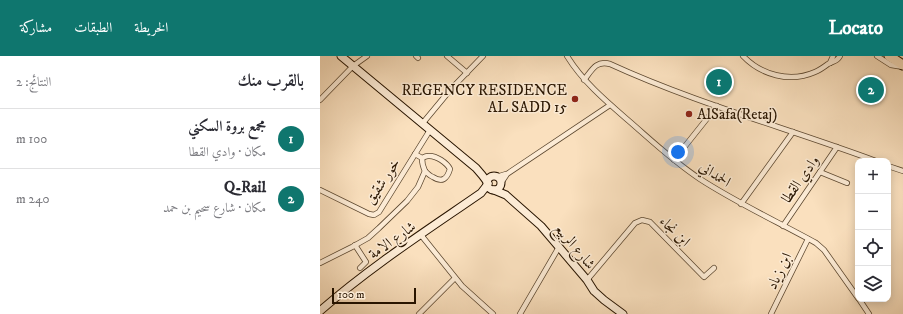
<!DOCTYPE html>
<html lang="ar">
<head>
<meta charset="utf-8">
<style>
  body { margin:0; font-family:"IM FELL DW Pica",Amiri,serif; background:#f7f7f7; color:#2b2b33; direction:rtl }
  .controls { position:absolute; right:12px; bottom:12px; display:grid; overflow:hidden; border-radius:8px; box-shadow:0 2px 10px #0003 }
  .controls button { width:36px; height:36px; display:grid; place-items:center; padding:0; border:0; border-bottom:1px solid #e1e1e2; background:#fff; color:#2b2b33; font:20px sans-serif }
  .scale { position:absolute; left:12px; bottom:10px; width:84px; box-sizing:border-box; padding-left:4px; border:2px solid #291500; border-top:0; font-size:11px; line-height:14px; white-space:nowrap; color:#291500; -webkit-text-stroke:3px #fcebd5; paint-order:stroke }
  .you { position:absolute; left:358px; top:96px; width:14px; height:14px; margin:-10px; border:3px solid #fff; border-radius:50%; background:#1a73e8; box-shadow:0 0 0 6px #1a73e833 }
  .badge { display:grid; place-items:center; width:26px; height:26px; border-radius:50%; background:#0f766e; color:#fff; font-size:13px; font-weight:700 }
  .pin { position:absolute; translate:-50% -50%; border:2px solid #fff; box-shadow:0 1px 4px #0006 }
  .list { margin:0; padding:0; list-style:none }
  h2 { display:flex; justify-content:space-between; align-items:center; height:52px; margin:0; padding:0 16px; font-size:17px }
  h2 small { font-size:13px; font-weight:400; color:#7c7c81 }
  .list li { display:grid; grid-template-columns:26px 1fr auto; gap:12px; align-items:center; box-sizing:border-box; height:60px; padding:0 16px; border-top:1px solid #e1e1e2 }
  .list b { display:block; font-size:15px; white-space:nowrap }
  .list p { margin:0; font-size:13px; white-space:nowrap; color:#7c7c81 }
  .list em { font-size:13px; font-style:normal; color:#7c7c81 }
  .icon { flex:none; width:22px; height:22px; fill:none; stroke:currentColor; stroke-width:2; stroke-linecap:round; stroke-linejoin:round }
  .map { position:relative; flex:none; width:583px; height:258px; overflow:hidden; direction:ltr }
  header { display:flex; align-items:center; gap:24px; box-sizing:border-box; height:56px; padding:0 20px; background:#0f766e; color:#fff }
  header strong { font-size:19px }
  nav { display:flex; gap:22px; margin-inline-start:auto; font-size:14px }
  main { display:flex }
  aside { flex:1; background:#fff }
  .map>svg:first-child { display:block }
</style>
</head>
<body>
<header>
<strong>Locato</strong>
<nav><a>الخريطة</a><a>الطبقات</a><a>مشاركة</a></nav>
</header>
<main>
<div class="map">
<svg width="583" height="258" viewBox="0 0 583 258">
  <rect width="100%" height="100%" fill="#fae0be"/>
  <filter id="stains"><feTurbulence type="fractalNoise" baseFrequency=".005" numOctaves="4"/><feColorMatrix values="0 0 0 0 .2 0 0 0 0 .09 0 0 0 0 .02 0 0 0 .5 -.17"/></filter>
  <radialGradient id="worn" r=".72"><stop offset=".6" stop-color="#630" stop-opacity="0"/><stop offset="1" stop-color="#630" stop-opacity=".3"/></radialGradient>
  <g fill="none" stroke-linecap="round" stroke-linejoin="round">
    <!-- street casing -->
    <g stroke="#5d4830" stroke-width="6">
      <g id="street">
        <path d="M96,0L98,2"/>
        <path d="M127,0L147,17"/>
        <path d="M247,0C263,26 287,46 309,65C332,85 354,106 380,123C417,147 458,166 496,187L504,194L538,242"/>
        <path d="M423,0C441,19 470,27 495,16C500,14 504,11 508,8C513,5 517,6 520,0"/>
        <path d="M557,0L571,9L583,11"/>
        <path d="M510,7L513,0"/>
        <path d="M264,24C272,14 276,4 290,8C375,47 467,72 556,105"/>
        <path d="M0,44L33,10L47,0"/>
        <path d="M102,68L131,33L163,0"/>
        <path d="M95,98L102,102C104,101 106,100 108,100C116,99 127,107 130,113C127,123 122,127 113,121C110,120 107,117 105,115C103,111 102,106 102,102"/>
        <path d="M354,104L397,50"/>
        <path d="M568,110L583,115"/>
        <path d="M500,116L527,127"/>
        <path d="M176,121L186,118"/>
        <path d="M181,127L187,118L290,49"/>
        <path d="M0,134L49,158L54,159L59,156L110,74"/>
        <path d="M421,148L473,76"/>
        <path d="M463,170L517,91"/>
        <path d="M101,179L142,230L173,258"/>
        <path d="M35,189L46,206L40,212"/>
        <path d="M0,207L32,191L48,182L59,172L87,145L98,131L105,115"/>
        <path d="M267,224L315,167L322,164L330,166L384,221L394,212"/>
        <path d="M539,243L549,258"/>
        <path d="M99,258L135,222"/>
        <path d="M200,258L239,191"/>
        <path d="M451,258L488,183"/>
      </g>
    </g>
    <!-- secondary casing -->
    <g stroke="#291500" stroke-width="9">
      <g id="secondary">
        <path d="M21,0L156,112L162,119L168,127"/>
        <circle cx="174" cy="127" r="7"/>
        <path d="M174,134L186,139L221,170L267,224L274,235L284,244L303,258"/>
        <path d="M0,255C50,211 106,175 161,137L168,128"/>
      </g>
    </g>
    <!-- highway casing -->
    <g stroke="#291500" stroke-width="11">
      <path id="highway" d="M569,0L583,9"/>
    </g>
    <!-- street -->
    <use href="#street" stroke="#fcebd5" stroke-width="4.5"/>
    <!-- secondary -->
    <use href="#secondary" stroke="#fcebd5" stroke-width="7"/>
    <!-- highway -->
    <use href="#highway" stroke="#fae0be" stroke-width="9"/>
  </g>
  <!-- markers -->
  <g fill="#8f2418" stroke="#fcebd5" stroke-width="1.5">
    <circle cx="255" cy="43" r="4"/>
    <circle cx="369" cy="58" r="4"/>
  </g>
  <g text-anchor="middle" stroke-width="3" stroke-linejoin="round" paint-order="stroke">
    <!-- poi labels -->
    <g font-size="15" fill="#291500" stroke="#fcebd5" text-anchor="end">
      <text x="247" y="39">REGENCY RESIDENCE<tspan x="247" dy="17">AL SADD 15</tspan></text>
      <text x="377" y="63" text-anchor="start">AlSafa(Retaj)</text>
    </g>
    <!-- street labels -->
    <g font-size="15" fill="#291500" stroke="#fcebd5">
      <text transform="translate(395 118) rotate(33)" y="5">الحمداني</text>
      <text transform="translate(480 123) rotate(-55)" y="5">وادي القطا</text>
      <text transform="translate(62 125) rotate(-56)" y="5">خور شقيق</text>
      <text transform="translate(355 175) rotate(44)" y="5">ابن نجاء</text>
      <text transform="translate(72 184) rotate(-35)" y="5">شارع الامة</text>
      <text transform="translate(255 190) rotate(50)" y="5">شارع الربيع</text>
      <text transform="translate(459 215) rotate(-64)" y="5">ابن زياد</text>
    </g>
  </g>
  <rect width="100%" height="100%" filter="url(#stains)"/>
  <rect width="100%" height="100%" fill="url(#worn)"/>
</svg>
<div class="controls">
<button>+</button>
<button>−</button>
<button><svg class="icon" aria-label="locate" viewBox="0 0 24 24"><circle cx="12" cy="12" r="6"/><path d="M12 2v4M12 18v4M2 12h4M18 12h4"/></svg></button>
<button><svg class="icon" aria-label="layers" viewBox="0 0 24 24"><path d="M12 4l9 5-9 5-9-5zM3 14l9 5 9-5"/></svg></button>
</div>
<div class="scale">100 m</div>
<div class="you"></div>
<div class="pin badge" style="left:399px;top:26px">1</div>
<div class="pin badge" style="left:551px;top:34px">2</div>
</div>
<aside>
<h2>بالقرب منك<small>النتائج: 2</small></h2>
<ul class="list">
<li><span class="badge">1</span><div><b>مجمع بروة السكني</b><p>مكان · وادي القطا</p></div><em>100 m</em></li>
<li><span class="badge">2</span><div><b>Q-Rail</b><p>مكان · شارع سحيم بن حمد</p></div><em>240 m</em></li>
</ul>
</aside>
</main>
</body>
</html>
